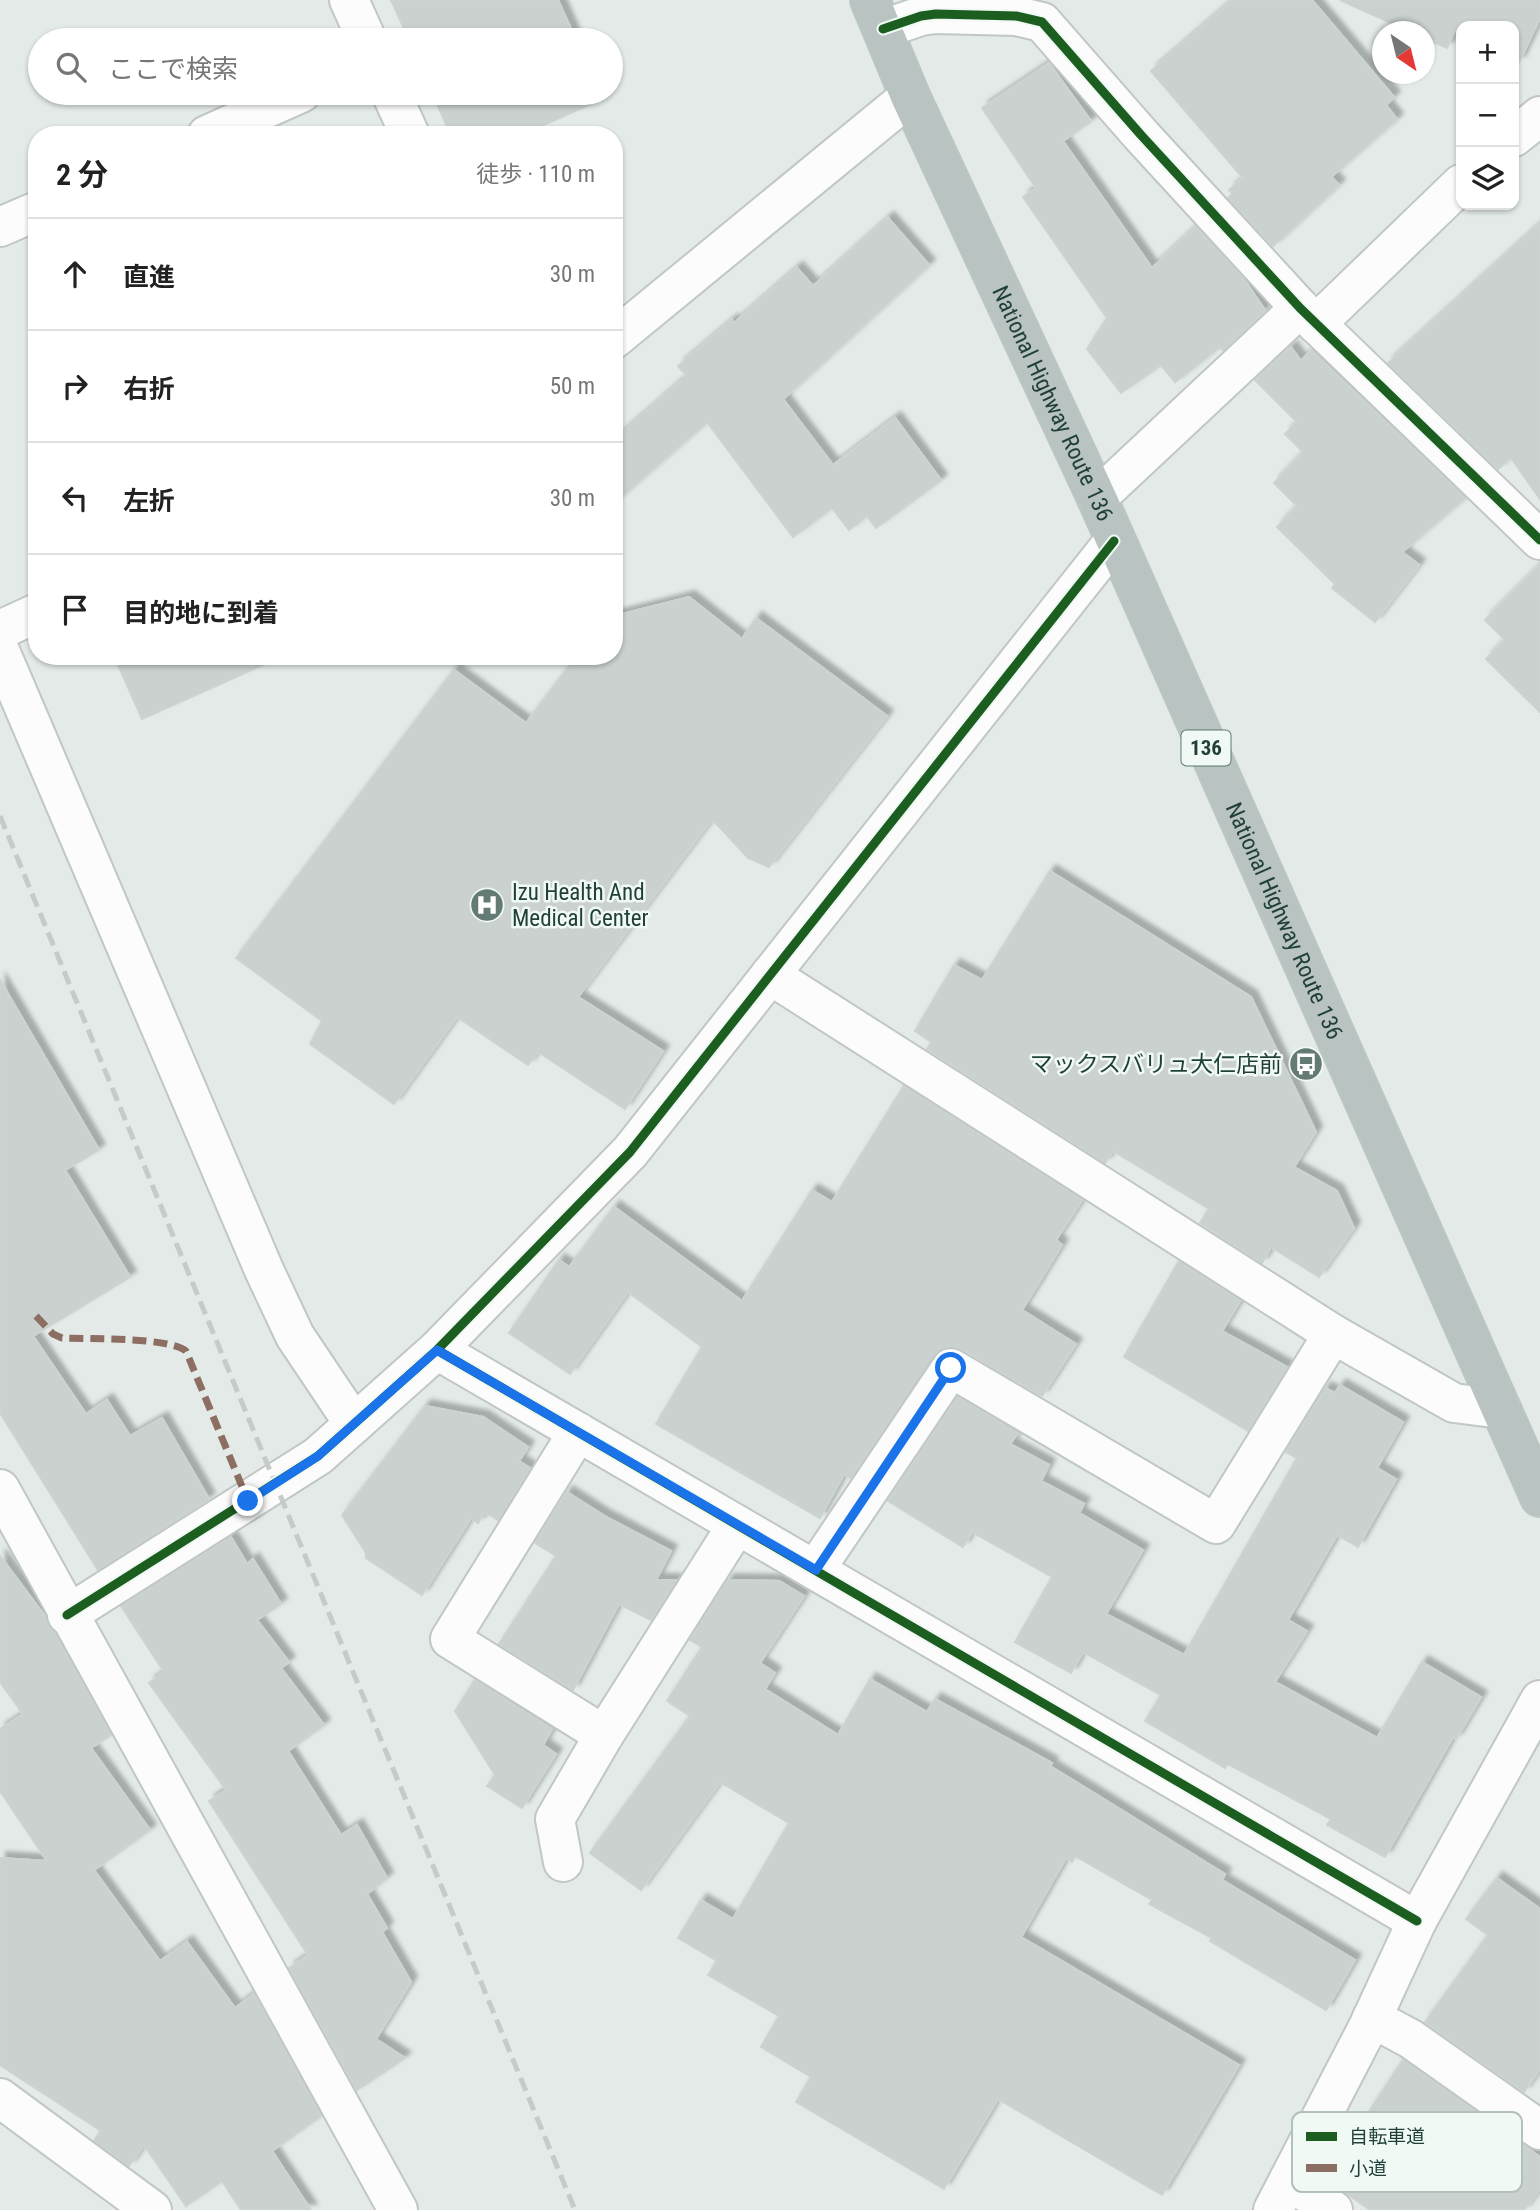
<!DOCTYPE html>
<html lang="ja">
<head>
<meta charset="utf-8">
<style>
  body { margin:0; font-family:"Roboto Condensed","Noto Sans JP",sans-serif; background:#f2f2f2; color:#222 }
  .controls { position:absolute; right:21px; top:21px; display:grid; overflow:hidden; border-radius:14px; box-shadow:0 2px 5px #0004 }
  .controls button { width:63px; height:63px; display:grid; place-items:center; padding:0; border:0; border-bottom:2px solid #e0e0e0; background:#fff; color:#222; font:35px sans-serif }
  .compass { position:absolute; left:1372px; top:21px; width:63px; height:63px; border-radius:50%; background:#fff; box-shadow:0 2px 5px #0004; rotate:145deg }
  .stop { position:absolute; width:21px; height:21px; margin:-16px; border:5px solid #1a73e8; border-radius:50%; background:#fff }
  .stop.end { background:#1a73e8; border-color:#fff; box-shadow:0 2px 7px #0008 }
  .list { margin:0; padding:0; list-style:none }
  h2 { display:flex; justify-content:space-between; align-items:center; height:91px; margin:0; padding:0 28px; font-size:30px }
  h2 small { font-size:23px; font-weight:400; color:#767676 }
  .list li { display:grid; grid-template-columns:46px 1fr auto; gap:21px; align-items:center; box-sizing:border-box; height:112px; padding:0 28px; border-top:2px solid #e0e0e0 }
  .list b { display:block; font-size:26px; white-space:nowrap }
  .list em { font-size:23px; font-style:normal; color:#767676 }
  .icon { flex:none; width:38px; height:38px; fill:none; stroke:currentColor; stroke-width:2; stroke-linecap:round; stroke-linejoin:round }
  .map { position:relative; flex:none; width:1540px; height:2210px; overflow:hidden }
  .search { position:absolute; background:#fff; box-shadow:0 2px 5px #0004; left:28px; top:28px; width:595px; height:77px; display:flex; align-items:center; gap:18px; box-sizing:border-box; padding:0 24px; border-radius:38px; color:#767676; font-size:26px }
  .panel { position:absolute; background:#fff; box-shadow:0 2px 5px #0004; left:28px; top:126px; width:595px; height:539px; border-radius:28px }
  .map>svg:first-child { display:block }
</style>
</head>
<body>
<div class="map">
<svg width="1540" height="2210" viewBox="0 0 1540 2210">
  <defs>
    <filter id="shadow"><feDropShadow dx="6" dy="-6" stdDeviation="2" flood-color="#0004"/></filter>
  </defs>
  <rect width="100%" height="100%" fill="#e3eae7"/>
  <!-- building -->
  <g fill="#cad1ce" stroke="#ccd3d0" stroke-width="2" filter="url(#shadow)">
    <path d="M391,0H558L576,40H409Z"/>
    <path d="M1233,0H1312L1394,97L1386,105L1397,119L1331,177L1339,185L1273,246L1228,198L1232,194L1229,190L1243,178L1151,71Z"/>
    <path d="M1340,0H1540V18L1519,62L1514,59V26H1461V33L1455,30L1447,48L1424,38V32H1411Z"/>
    <path d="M1049,63L1091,121L1063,141L1152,268L1196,227L1243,278L1265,310L1223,350L1220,347L1175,382L1161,365L1121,393L1087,349L1107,318L1023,197L1036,188L982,108Z"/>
    <path d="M432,93H599L602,99L521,135H451Z"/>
    <path d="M888,218L929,265L783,399L833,465L895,418L941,480L876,528L867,516L849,530L832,508L793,537L707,422L614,503V440L687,376L678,366L732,320L734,323L797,268L813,286Z"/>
    <path d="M1540,224V499L1511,458L1498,469L1388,363Z"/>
    <path d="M1291,347L1301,361L1311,350L1465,498L1402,552L1419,565L1375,622L1332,588L1335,584L1277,527L1297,506L1274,483L1303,452L1285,434L1297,422L1255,380Z"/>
    <path d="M1540,565V712L1486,659L1505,640L1485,620Z"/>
    <path d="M689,597L742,639L756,618L887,716L769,867L748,858L712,819L578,997L663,1051L625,1109L538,1052L528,1065L457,1017L394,1104L310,1044L322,1021L236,958L454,670L526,723L577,656H614V616Z"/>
    <path d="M114,656H283L142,719Z"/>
    <path d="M1050,871L1251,997L1316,1132L1294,1167L1337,1191L1354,1228L1319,1277L1271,1247L1262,1263L1200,1223L1209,1209L1113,1151L1105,1163L927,1049L931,1042L915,1031L954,965L982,980Z"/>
    <path d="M0,980L99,1150L65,1170L130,1277L33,1336L86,1414L107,1400L130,1436L162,1418L209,1499L98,1570L0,1413Z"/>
    <path d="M904,1086L1082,1200L1056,1240L1062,1245L1022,1310L1076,1344L1042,1396L962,1349L951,1346L940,1349L850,1478L844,1474L820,1518L656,1424L702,1347L628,1292L570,1374L509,1333L559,1260L569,1267L614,1207L742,1301L812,1190L832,1202Z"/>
    <path d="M1179,1261L1240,1301L1222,1331L1287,1367L1248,1431L1124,1357Z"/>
    <path d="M1340,1385L1403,1422L1377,1468L1396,1479L1358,1547L1337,1535L1288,1620L1307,1631L1275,1682L1377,1738L1422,1662L1481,1697L1456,1739L1453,1737L1385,1857L1327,1825L1331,1819L1228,1764L1225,1768L1145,1721L1161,1695L1083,1652L1071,1673L1015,1642L1052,1577L972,1532L963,1547L888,1501L958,1397L1018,1433L1010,1444L1049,1465L1041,1481L1084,1504L1079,1513L1143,1550L1106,1614L1184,1655L1297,1458L1286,1452L1325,1388L1335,1393Z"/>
    <path d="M425,1406L483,1417L528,1447L519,1461L530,1468L498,1520L485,1512L478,1523L471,1518L422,1595L366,1558V1553L342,1515Z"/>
    <path d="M567,1492L606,1517L671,1551L656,1580H676L651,1620L619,1604L573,1690L499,1644L556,1556L535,1543Z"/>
    <path d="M231,1537L247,1564L253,1559L281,1604L257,1620L289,1662L281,1668L324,1725L288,1751L341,1835L357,1825L387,1878L367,1894L387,1928L382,1932L411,1982L376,2039L405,2058L357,2090L289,1968L308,1955L209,1801L226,1790L149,1683L164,1672L121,1606Z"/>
    <path d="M0,1556L45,1616L111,1735L91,1748L150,1830L94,1870L160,1961L187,1942L235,2008L254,1994L321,2116L272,2151L311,2210H241L222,2181L186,2206L144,2145L129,2166L94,2140L101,2131L0,2065V1858L47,1861L0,1791V1729L23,1714L0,1682Z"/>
    <path d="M728,1580L779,1581L804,1596L760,1663L775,1673L765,1689L838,1735L870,1679L927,1712L935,1699L1052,1763L1050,1766L1225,1874L1222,1880L1355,1960L1326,2010L1210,1941L1212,1938L1149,1904L1152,1900L1075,1856L1072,1862L1066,1858L1021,1937L1239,2065L1162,2195L998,2099L944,2189L796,2102L811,2077L761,2047L779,2016L708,1975L717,1961L678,1938L701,1900L733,1919L789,1823L720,1782L641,1890L590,1853L690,1716L667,1701L702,1647L690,1640Z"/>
    <path d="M475,1680L552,1729L543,1745L556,1754L522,1808L487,1786L495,1775L455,1711Z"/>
    <path d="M1497,1878L1540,1909V2069L1524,2092L1425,2022L1488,1935L1466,1919Z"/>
    <path d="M1403,2060L1540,2157V2189L1524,2210H1370L1333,2184L1374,2117L1368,2113Z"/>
  </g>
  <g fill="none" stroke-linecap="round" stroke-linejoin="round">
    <!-- minor casing -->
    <g stroke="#c0c7c4" stroke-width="42">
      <g id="minor">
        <path d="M349,0L367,40"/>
        <path d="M883,29L921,16L936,14L1016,16L1042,22L1141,135L1300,308L1540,540"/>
        <path d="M391,93L410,135"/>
        <path d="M207,135L301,93"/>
        <path d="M1514,137L1540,116"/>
        <path d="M0,227L37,211"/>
        <path d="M1316,324L1461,184"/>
        <path d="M614,339L910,96"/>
        <path d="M1097,498L1300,308"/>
        <path d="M0,630L37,613"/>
        <path d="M0,651L264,1270L295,1336L354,1424"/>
        <path d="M770,975L1333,1334L1454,1403L1501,1409"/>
        <path d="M437,1350L1417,1921"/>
        <path d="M578,1432L450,1639L604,1735"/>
        <path d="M0,1489L398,2210"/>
        <path d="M815,1570L951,1368L1216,1524L1333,1334"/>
        <path d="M67,1615L318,1456L437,1350L630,1152L1114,541"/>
        <path d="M563,1862L555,1819L604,1735L737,1525"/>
        <path d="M1372,2018L1411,2039L1540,2130"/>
        <path d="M0,2098L152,2210"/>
        <path d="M1289,2181L1333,2210"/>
        <path d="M1273,2210L1368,2027L1417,1921L1540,1700"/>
      </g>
    </g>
    <!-- highway casing -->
    <g stroke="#bbc6c3" stroke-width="42">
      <g id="highway">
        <path id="s1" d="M870,0L910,96L1097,498L1540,1497"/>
      </g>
    </g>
    <!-- minor -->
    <use href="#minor" stroke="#fbfcfb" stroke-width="38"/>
    <!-- highway -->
    <use href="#highway" stroke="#b9c3c1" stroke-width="38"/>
    <!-- rail -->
    <path stroke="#c6cbca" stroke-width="5" stroke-dasharray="14 7" stroke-linecap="butt" d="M0,816L575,2210"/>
    <!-- quiet -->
    <path stroke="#8d6e63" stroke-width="7" stroke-dasharray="14 7" stroke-linecap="butt" d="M36,1316L53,1334L62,1338C88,1339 168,1337 186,1351L248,1501"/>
    <!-- cycleway casing -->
    <g stroke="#f1f9f5" stroke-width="13">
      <g id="cycleway">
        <path d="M883,29L921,16L936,14L1016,16L1042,22L1141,135L1300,308L1540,540"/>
        <path d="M437,1350L1417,1921"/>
        <path d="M67,1615L318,1456L437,1350L630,1152L1114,541"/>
      </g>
    </g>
    <!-- cycleway -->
    <use href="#cycleway" stroke="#1b5e20" stroke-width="9"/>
  </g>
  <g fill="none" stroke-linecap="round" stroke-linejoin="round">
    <!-- route -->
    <path stroke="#1a73e8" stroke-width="9" d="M248,1501L318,1456L437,1350L816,1570L951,1368"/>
  </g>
  <!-- icons -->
  <defs>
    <g id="hospital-disc" transform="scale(1.75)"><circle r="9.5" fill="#647b75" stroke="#f1f9f5"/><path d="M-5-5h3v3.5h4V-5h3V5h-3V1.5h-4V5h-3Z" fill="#fff"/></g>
    <g id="bus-disc" transform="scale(1.75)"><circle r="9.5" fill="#647b75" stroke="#f1f9f5"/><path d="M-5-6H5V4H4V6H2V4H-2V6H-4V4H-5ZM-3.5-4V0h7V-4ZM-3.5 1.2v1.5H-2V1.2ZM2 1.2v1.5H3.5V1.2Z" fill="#fff"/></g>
  </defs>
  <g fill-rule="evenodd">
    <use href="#hospital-disc" x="487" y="905"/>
    <use href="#bus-disc" x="1306" y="1064"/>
  </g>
  <g text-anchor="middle" stroke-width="5" stroke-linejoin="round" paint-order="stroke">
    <!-- shield labels -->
    <rect fill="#f1f9f5" stroke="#5e7771" stroke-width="2" x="1181.5" y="730.5" width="49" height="35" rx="5"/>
    <g font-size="21" font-weight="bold" fill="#1f3f38">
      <text x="1206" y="755">136</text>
    </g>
    <!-- street labels -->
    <g font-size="23" fill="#1f3f38" stroke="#f1f9f5">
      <text dy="8" stroke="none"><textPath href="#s1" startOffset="443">National Highway Route 136</textPath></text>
      <text dy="8" stroke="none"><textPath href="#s1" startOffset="1010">National Highway Route 136</textPath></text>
    </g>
    <!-- poi labels -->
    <g font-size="23" fill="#1f3f38" stroke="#f1f9f5" text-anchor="start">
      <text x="512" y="900">Izu Health And<tspan x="512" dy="26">Medical Center</tspan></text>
      <text x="1282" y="1072" text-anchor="end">マックスバリュ大仁店前</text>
    </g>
  </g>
  <!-- legend -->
  <rect x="1292" y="2112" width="230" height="80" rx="10" fill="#f1f9f5" stroke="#b2c1bc" stroke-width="2"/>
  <rect x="1306" y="2132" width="31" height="9" fill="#1b5e20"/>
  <rect x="1306" y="2164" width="31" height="8" fill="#8d6e63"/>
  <g font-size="19" fill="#1f3f38">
    <text x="1349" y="2143">自転車道</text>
    <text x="1349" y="2175">小道</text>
  </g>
</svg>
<div class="controls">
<button>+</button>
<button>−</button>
<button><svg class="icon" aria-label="layers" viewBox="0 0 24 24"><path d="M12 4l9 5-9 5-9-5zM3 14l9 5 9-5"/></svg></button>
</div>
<svg class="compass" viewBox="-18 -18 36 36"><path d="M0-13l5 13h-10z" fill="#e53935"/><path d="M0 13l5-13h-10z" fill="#767676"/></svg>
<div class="stop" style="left:951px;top:1368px"></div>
<div class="stop end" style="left:248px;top:1501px"></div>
<div class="search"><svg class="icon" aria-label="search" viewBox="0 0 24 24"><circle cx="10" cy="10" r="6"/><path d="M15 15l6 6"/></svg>ここで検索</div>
<section class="panel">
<h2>2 分<small>徒歩 · 110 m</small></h2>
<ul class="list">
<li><svg class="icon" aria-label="ahead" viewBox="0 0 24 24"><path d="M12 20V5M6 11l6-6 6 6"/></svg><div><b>直進</b></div><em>30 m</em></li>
<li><svg class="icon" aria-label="right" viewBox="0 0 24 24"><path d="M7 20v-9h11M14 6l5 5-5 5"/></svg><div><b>右折</b></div><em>50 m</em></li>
<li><svg class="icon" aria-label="left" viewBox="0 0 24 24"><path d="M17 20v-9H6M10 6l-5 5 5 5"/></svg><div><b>左折</b></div><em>30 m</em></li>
<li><svg class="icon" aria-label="arrive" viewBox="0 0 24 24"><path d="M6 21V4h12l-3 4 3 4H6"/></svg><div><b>目的地に到着</b></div></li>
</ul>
</section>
</div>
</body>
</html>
